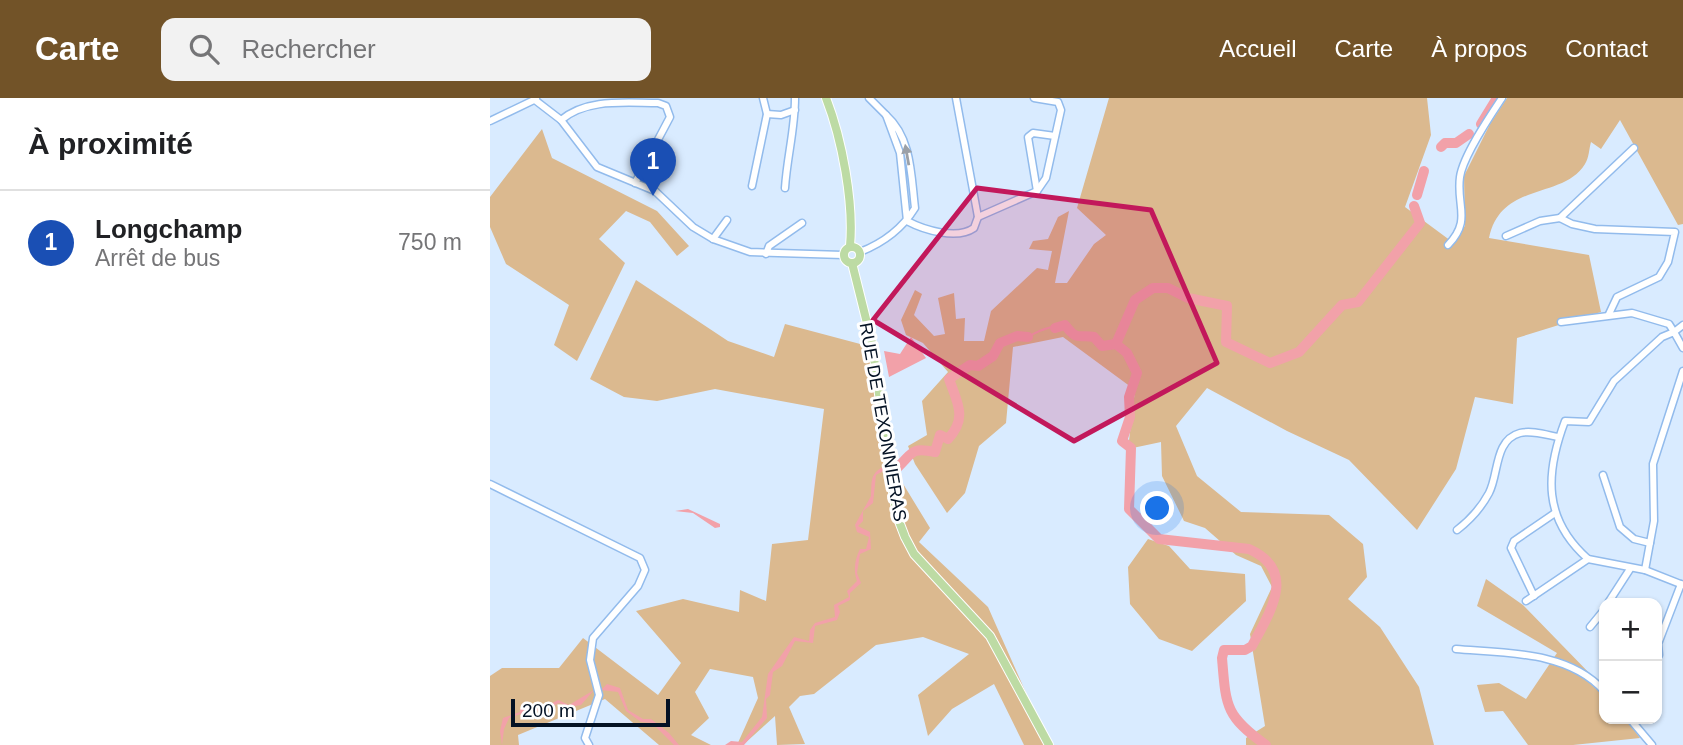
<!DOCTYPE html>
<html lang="fr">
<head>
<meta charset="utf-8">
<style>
  body { margin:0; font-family:Arial,sans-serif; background:#f2f2f2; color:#202124 }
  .controls { position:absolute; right:21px; bottom:21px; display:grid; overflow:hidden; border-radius:14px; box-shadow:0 2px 5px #0004 }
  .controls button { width:63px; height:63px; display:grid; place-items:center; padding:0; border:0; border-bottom:2px solid #e0e0e0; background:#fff; color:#202124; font:35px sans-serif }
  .scale { position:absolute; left:21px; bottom:18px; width:159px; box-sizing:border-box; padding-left:7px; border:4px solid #041224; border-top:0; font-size:19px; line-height:24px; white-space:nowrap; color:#041224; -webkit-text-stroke:5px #fff; paint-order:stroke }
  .you { position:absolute; left:668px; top:411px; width:24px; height:24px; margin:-18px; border:5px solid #fff; border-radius:50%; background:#1a73e8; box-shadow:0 0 0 10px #1a73e833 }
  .badge { display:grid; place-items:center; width:46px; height:46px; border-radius:50%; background:#725328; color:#fff; font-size:23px; font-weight:700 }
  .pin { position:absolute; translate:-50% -58px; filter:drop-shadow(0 2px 4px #0008) }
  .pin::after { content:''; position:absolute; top:37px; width:24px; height:21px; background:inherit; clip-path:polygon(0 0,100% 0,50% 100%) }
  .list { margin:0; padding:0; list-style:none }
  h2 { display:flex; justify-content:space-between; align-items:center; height:91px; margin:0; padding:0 28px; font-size:30px }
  h2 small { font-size:23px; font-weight:400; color:#757577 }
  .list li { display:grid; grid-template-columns:46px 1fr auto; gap:21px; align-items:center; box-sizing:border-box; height:105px; padding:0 28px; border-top:2px solid #e0e0e0 }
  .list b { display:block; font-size:26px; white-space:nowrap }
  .list p { margin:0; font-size:23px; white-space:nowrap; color:#757577 }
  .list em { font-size:23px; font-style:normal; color:#757577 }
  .icon { flex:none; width:38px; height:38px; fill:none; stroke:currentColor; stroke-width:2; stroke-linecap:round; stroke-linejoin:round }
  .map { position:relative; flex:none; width:1193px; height:647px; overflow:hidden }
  header { display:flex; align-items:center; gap:42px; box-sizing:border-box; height:98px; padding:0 35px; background:#725328; color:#fff }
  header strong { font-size:33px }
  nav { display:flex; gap:38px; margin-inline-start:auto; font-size:24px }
  .search { width:490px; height:63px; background:#f2f2f2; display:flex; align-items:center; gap:18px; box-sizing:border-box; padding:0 24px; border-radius:14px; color:#757577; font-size:26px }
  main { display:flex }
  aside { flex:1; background:#fff }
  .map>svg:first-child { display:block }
</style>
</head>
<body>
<header>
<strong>Carte</strong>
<div class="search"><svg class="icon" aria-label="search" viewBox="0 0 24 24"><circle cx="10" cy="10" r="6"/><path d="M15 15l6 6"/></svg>Rechercher</div>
<nav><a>Accueil</a><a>Carte</a><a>À propos</a><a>Contact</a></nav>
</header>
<main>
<aside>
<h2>À proximité<small></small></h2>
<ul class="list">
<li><span class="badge" style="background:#1a4fb4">1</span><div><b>Longchamp</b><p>Arrêt de bus</p></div><em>750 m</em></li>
</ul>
</aside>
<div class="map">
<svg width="1193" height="647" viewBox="0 0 1193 647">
  <rect width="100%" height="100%" fill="#d9ebff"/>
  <!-- green -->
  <g fill="#dbb98f">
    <path d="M619,0H937L941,37L915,109L961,143L975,128L974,78L1000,26L1017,0H1193V126L1188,127L1130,22L1111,51L1101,44C1099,51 1099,60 1095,66C1073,102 1011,83 999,140L1099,157L1111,214L1027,240L1023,306L985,299L966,371L927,432L859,362L797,333L717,290L686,328L707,378L751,414L839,417L873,446L877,479L858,501L890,529L929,589L944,647H756V640L775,628L760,536L782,489L771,468L746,457L715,430L694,423L672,378L671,344L638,351L645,292L573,239L523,249L516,325L489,348L475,395L457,415L425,366L418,348L437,337L432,303L458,274L433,245L416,237L411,222L425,192L432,196L424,217L444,238L455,236L448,200L464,195L466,221L475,220L474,243H494L501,213L547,170L558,172L562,153L539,151L543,143L558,141L568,119L579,113L565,185H577L604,146L616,137L587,110Z"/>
    <path d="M52,31L62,60L167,113L199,148L187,158L160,124L136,113L109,141L135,165L87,263L64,247L79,207L16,166L0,129V99Z"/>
    <path d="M146,182L238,243L284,259L295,226L389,251L390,348L440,430L429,444L498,509L559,647H534L504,586L462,611L438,638L428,597L479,556L433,539L386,547L324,596L310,598L299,609L315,646L287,647L285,618L253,647H247L268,600L263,579L220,571L205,594L219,620L201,637L221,647H169L115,601L28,637L29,647H0V578L12,570H69L93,540L168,597L191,565L146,513L193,501L249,514L250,492L276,503L282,446L318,442L334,311L225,291L167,303L134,299L100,281Z"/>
    <path d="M658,441L679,448L700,471L755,476L756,503L702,553L669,541L640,506L638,469Z"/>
    <path d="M996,481L1033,507L1105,581L1114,593V621H1136L1150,640L1083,647H1038L1013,613L995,614L987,587L1009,585L1036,601L1067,555L987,508Z"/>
  </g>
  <!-- water -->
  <g fill="#f2a1a9">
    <path d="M665,188C682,187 692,198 708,202C720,205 731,199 740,209V218L733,205L702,202L678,190H663L645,202L626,246L612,248C605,241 603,235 592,240L583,237L575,227C563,229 546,234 537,241C499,236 509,270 480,267L459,281C467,305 478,319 458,341L450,337L447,352L445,354C432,352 417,349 412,365L405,369L413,358L427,348L446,351L448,335L459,337C481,296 455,305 458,278L464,279L478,266C488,265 496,264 503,255V250C514,241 523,238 537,239C545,232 566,225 577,226L587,238H607L613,246L625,244L645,199Z"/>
    <path d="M421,239L436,260L399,279L394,253L410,256Z"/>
    <path d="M393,369L397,371L386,377L383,405L373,413V423L368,428L380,434L381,451L370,456L367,475L371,485L360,495V502L348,508L350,514L347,522L325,528L323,545L305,543L292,568L283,574L280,597L276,601L277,620L254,647H235L241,643L252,644L272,619L278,576L304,539L319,543L320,532L325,525L345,519L344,507L359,499L357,493L367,483C363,472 365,461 370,451H376L379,439L367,434L365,427C366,425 380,400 381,398C382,386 379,376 393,369Z"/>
    <path d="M198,411L230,426V429L225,430L203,415L185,413Z"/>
    <path d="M117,586L130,590L138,612L153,621H161L179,635L189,647H184L162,625L151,624L136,613L128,594L111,592Z"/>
    <path d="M104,592L91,607L78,609L69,605C52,615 38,612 19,620L14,631L12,647L10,633L13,620L30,614V611H51L68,602L79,607Z"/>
  </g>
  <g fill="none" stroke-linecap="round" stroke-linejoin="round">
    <!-- river -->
    <g stroke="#f2a1a9" stroke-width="10">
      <path d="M991,26L1007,0"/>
      <path d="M951,49L955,45H966L979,36"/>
      <path d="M927,97L934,73"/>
      <path d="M565,230L575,227C588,244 588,236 604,239L612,248L626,246"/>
      <path d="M401,370L408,369C423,355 420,349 445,354L450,337L458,341C478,320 467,304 459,281L480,267L488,268L503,258L510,245L527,238L538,239"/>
      <path d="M776,647C735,618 736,608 732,560L734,552H755L762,548C780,514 808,473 759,451L669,441L639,411L641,350L632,343L640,319L639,299L647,275L637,255L626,246L645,202L663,190H678L698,200L737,208L736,244L780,265L809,254L852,207L868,204L930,125L924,108"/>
    </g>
    <!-- minor casing -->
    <g stroke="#92bbec" stroke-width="9">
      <g id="minor">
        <path d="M379,0L396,17"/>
        <path d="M45,2L71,22L107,69L165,93L203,129L223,141L260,154L353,157"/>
        <path d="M277,16L291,17L305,12"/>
        <path d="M71,22C97,0 135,5 168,5L176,8L180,19L145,85"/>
        <path d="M0,23L46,1"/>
        <path d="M262,88L277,16L273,0"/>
        <path d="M295,90C297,59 305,31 305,0"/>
        <path d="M547,93L538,39L543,35L565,38"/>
        <path d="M488,119L547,93L556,80L571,12L568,4L544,0"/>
        <path d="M1070,120L1144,50"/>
        <path d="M417,123C434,132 467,142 484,130L488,119L466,0"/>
        <path d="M1016,138L1050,123L1070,120L1082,126L1105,131L1185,134L1178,164L1169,179L1127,199L1119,216"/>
        <path d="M223,141L237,122"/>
        <path d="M958,147C982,122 966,108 970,79C973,58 1000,18 1012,0"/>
        <path d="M370,154C393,145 412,131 425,110C421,78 422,40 396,17L410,55L417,123"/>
        <path d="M276,156L279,148L312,125"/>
        <path d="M1071,224L1142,215L1179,226L1184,234L1193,227"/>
        <path d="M1193,250L1184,234L1172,239L1124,283L1099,324L1075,323C1055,376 1053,421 1098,461L1155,472L1193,487"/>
        <path d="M1113,377L1130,429L1144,441L1160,445"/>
        <path d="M0,386L150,460L155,472L148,488L103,540L100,562L109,597L95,640L99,647"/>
        <path d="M967,432C980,422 991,410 999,395C1009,376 1004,342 1030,335C1042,332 1057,337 1068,339"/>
        <path d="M1155,472L1164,423L1163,366L1193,273"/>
        <path d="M1044,498L1021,450L1024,443L1065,415"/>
        <path d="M1036,503L1098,461"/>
        <path d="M1118,505L1140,471"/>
        <path d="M1100,529L1114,512"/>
        <path d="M966,551C1015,555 1079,553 1114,593"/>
        <path d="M1169,557L1168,546L1191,486"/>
        <path d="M1140,621L1162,647"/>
      </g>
    </g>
    <!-- major casing -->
    <g stroke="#fff" stroke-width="10">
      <g id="major">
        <path d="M336,0C352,41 364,105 360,148"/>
        <circle cx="362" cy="157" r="8"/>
        <path d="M362,165L382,245L399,369L407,418L415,439L424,456L500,538L559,647"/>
      </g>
    </g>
    <!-- minor -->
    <use href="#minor" stroke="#fff" stroke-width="6"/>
    <!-- major -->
    <use href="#major" stroke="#bddba4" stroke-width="8"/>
  </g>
  <!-- one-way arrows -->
  <defs><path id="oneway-solid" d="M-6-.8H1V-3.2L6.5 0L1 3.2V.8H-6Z" transform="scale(1.75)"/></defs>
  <use fill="#9ba0a7" href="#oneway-solid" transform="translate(417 57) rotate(-100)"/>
  <!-- marked area -->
  <path fill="#c2185b" fill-opacity="0.2" stroke="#c2185b" stroke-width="5" stroke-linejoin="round" d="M487,90L661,112L727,265L584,343L383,222Z"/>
  <g text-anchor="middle" stroke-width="6" stroke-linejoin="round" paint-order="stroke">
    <!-- street labels -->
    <g font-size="18" fill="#041224" stroke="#fff">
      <text transform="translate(393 324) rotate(80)" y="6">RUE DE TEXONNIERAS</text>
    </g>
  </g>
</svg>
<div class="controls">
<button>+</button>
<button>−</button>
</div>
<div class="scale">200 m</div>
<div class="you"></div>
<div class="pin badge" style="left:163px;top:98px;background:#1a4fb4">1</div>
</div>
</main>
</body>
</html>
